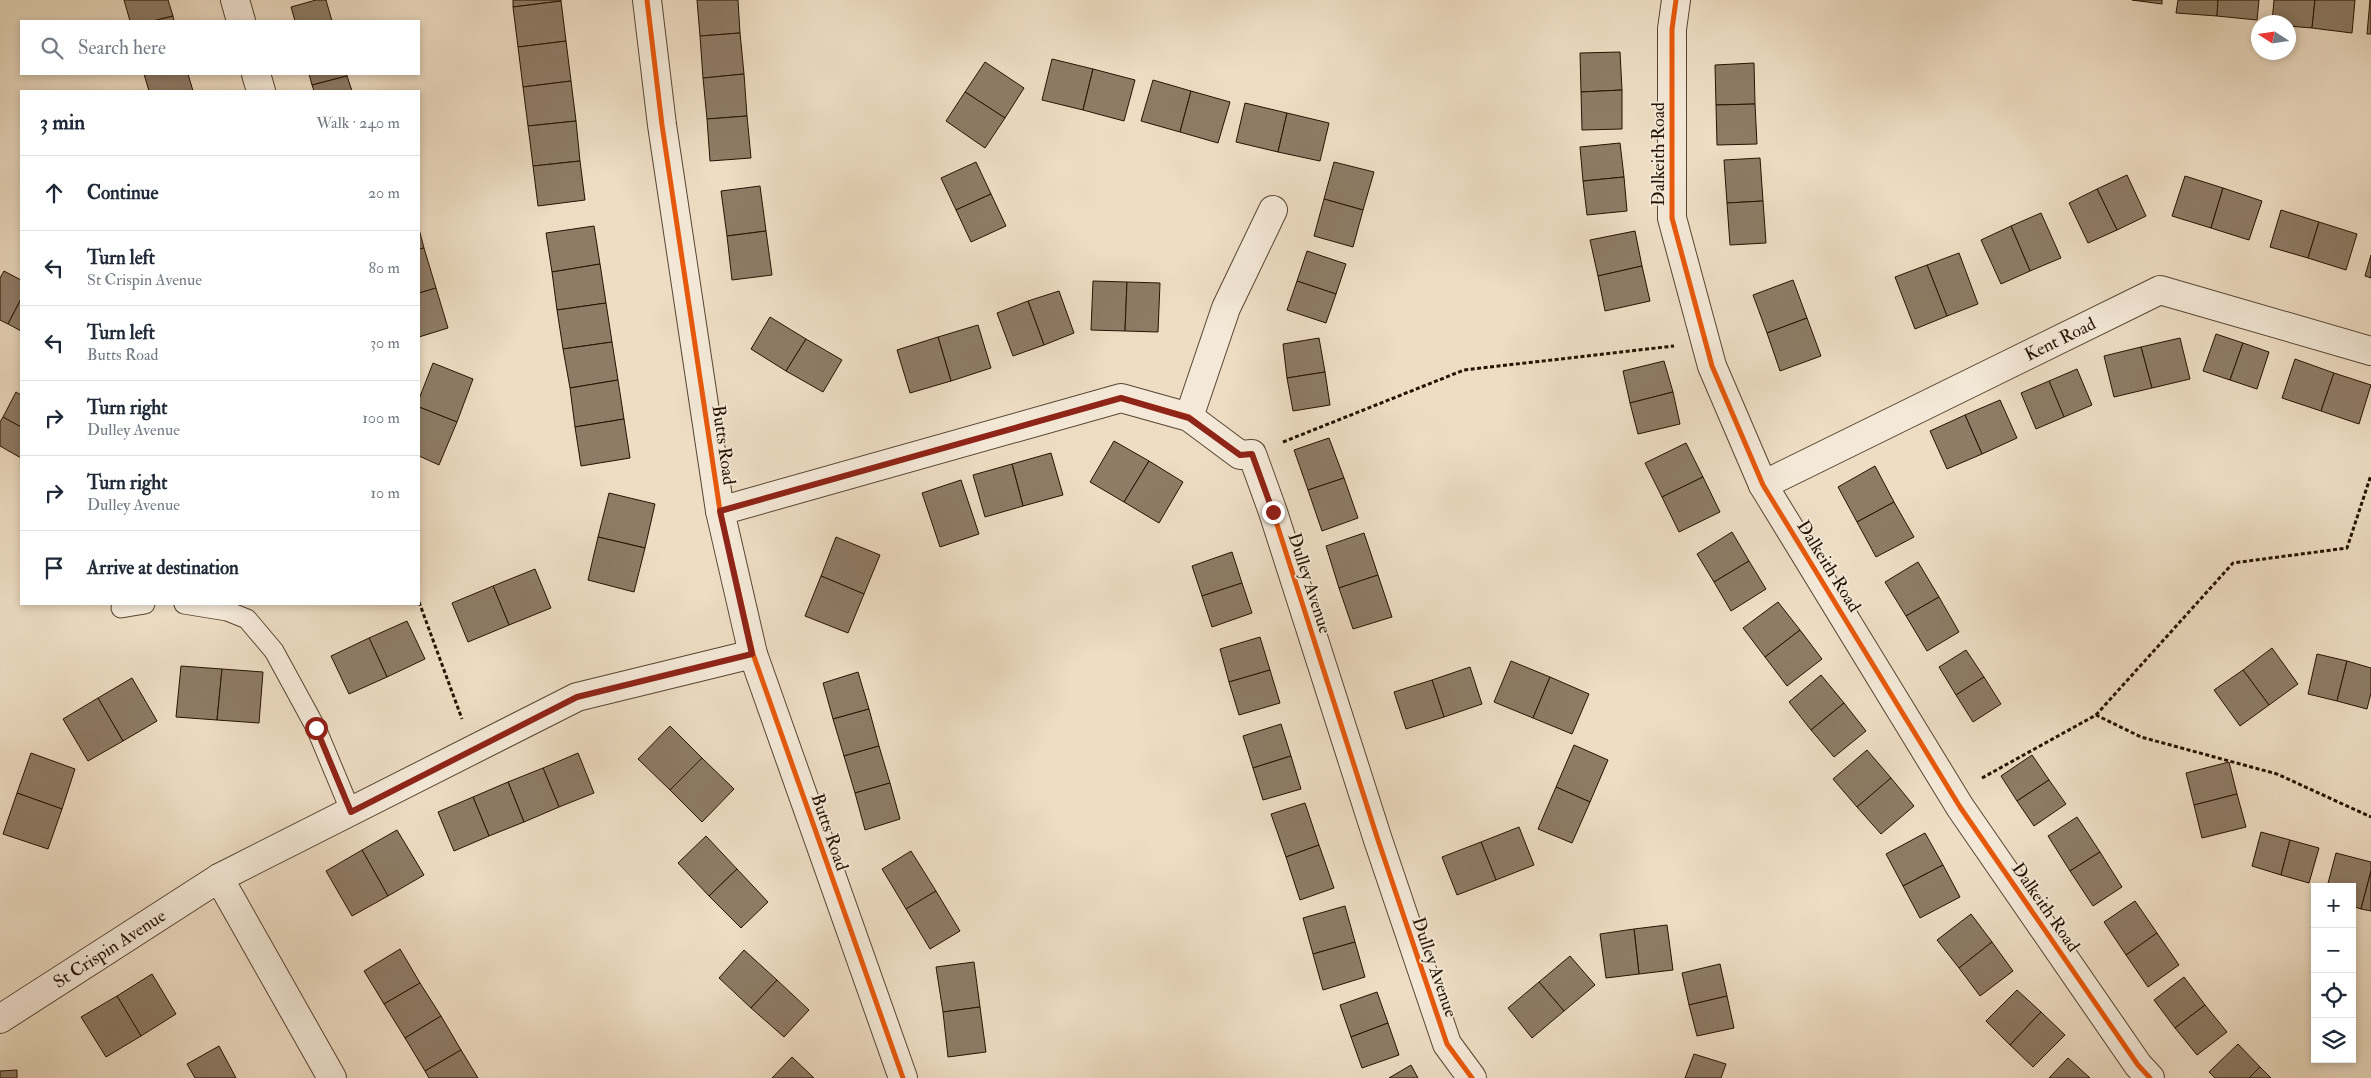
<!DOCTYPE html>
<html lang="en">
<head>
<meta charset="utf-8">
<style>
  body { margin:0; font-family:"IM FELL Double Pica",serif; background:#f6f6f7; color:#1f2937 }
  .controls { position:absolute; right:15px; bottom:15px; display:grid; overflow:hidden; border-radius:0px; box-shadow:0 2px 8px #0003 }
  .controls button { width:45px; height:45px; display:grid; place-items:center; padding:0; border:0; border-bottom:1px solid #e0e1e3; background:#fff; color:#1f2937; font:25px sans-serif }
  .compass { position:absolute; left:2251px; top:15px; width:45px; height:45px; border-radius:50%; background:#fff; box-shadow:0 2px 8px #0003; rotate:282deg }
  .stop { position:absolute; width:15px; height:15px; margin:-11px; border:4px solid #8f2418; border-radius:50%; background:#fff }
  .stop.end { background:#8f2418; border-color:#fff; box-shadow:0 1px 5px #0008 }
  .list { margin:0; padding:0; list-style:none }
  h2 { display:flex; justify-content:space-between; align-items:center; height:65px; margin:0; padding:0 20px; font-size:21px }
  h2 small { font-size:16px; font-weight:400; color:#747a83 }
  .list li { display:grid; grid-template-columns:32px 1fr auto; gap:15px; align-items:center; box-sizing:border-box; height:75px; padding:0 20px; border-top:1px solid #e0e1e3 }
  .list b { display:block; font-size:19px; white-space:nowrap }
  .list p { margin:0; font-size:16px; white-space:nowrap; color:#747a83 }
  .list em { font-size:16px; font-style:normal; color:#747a83 }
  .icon { flex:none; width:28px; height:28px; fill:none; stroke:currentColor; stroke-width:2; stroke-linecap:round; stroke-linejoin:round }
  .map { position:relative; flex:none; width:2371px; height:1078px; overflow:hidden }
  .search { position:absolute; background:#fff; box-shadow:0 2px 8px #0003; left:20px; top:20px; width:400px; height:55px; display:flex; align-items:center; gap:12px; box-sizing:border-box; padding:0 18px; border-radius:0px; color:#747a83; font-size:19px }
  .panel { position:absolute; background:#fff; box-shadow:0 2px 8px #0003; left:20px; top:90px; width:400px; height:515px; border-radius:0px }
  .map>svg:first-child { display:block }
</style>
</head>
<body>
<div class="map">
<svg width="2371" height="1078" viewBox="0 0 2371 1078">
  <rect width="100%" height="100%" fill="#eeddc3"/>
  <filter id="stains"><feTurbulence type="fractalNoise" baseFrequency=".004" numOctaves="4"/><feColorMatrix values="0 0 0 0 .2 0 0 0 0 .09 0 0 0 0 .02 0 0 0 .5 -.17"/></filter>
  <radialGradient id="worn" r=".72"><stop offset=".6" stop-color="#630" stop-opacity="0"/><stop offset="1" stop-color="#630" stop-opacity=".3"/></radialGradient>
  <!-- building -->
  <g fill="#8e7c66" stroke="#251201">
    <path d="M124,0H168L173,16L153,21H130Z"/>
    <path d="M316,0H326L332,21H295L291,7Z"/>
    <path d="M513,0H561V1L513,7Z"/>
    <path d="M697,0H738L740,33L700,36Z"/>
    <path d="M2132,0H2162V4Z"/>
    <path d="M2178,0H2218L2217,16L2176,13Z"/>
    <path d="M2218,0H2259L2257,20L2217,16Z"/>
    <path d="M2274,0H2315L2312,28L2288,26V22H2272Z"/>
    <path d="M2315,0H2355L2352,33L2312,28Z"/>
    <path d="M2370,0H2371V34H2367Z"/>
    <path d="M561,1L566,41L518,47L513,7Z"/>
    <path d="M173,16L174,21H153Z"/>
    <path d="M740,33L744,74L703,78L700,36Z"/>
    <path d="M566,41L571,81L523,87L518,47Z"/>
    <path d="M1620,52L1622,90L1581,92L1580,53Z"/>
    <path d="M1052,59L1093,69L1083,110L1042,100Z"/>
    <path d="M985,62L1024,88L1005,118L965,92Z"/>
    <path d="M1754,63L1755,104L1716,105L1715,65Z"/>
    <path d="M1093,69L1135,80L1124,121L1083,110Z"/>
    <path d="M144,74H188L193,91H149Z"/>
    <path d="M309,74H347V76L312,85Z"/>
    <path d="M744,74L747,116L707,119L703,78Z"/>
    <path d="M347,76L352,91H314L312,85Z"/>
    <path d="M1153,80L1191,91L1180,132L1141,121Z"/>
    <path d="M571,81L576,121L528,126L523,87Z"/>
    <path d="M1622,90V129L1582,130L1581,92Z"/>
    <path d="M1191,91L1230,102L1218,143L1180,132Z"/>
    <path d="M965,92L1005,118L985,148L946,121Z"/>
    <path d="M1245,103L1287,113L1278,152L1236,142Z"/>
    <path d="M1755,104L1757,144L1717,145L1716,105Z"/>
    <path d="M1287,113L1329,123L1320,161L1278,152Z"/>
    <path d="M747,116L751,158L710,161L707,119Z"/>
    <path d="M576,121L580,161L533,166L528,126Z"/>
    <path d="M1620,143L1624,177L1583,181L1580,147Z"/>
    <path d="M1760,158L1763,201L1727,203L1724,160Z"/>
    <path d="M580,161L585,200L538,206L533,166Z"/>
    <path d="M976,162L991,194L956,210L941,178Z"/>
    <path d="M1334,162L1374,172L1363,210L1324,199Z"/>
    <path d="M2127,175L2146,216L2117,230L2097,189Z"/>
    <path d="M2185,176L2223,188L2211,228L2172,216Z"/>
    <path d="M1624,177L1627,211L1587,215L1583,181Z"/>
    <path d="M760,186L766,231L727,236L721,191Z"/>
    <path d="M2223,188L2262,201L2249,240L2211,228Z"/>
    <path d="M2097,189L2117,230L2088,243L2069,203Z"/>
    <path d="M991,194L1006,226L971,242L956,210Z"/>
    <path d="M1324,199L1363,210L1353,247L1314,236Z"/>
    <path d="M1763,201L1766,243L1730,245L1727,203Z"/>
    <path d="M2281,210L2319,222L2308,258L2270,247Z"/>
    <path d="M2041,213L2061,258L2030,271L2011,226Z"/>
    <path d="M2319,222L2357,234L2346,270L2308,258Z"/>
    <path d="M594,226L600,264L552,272L546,233Z"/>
    <path d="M2011,226L2030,271L2001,284L1981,240Z"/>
    <path d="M419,229L424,248L419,249Z"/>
    <path d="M766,231L772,275L732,280L727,236Z"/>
    <path d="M1635,231L1642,266L1598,276L1590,240Z"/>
    <path d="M424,248L436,288L419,293V249Z"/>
    <path d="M1307,251L1346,264L1336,294L1297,281Z"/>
    <path d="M1959,253L1978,304L1947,316L1927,265Z"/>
    <path d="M2371,255V278L2365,276Z"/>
    <path d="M600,264L606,303L557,310L552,272Z"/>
    <path d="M1927,265L1947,316L1915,329L1895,277Z"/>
    <path d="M1642,266L1650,301L1605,311L1598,276Z"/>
    <path d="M4,271L21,280V299L8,324L0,320V278Z"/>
    <path d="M1793,280L1807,318L1767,333L1753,295Z"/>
    <path d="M1093,281L1127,282L1125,331L1091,330Z"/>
    <path d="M1297,281L1336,294L1326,323L1287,310Z"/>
    <path d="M1127,282L1160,283L1158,332L1125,331Z"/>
    <path d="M436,288L448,328L419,337V293Z"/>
    <path d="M1059,291L1074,333L1044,345L1028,301Z"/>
    <path d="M21,299V331L8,324Z"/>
    <path d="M1028,301L1044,345L1013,356L997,313Z"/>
    <path d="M606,303L612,342L563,349L557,310Z"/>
    <path d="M770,317L806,339L786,371L751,349Z"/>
    <path d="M1807,318L1821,356L1780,371L1767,333Z"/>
    <path d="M978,325L991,368L951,381L938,337Z"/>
    <path d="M2216,334L2243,343L2230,380L2203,371Z"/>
    <path d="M938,337L951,381L910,393L897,350Z"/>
    <path d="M1319,338L1325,372L1287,378L1283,344Z"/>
    <path d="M2180,338L2190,379L2152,388L2141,347Z"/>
    <path d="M806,339L842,360L823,392L786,371Z"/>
    <path d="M612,342L618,380L570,388L563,349Z"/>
    <path d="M2243,343L2269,352L2257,389L2230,380Z"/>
    <path d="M2141,347L2152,388L2114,397L2104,356Z"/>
    <path d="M2295,359L2334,373L2321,411L2282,398Z"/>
    <path d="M1664,361L1673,392L1630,403L1623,371Z"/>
    <path d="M433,363L473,379L457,422L419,407V399Z"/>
    <path d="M2077,369L2092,405L2064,417L2049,381Z"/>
    <path d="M1325,372L1330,405L1293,411L1287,378Z"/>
    <path d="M2334,373L2371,385L2359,424L2321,411Z"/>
    <path d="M618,380L624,419L575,427L570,388Z"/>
    <path d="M2049,381L2064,417L2036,429L2021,393Z"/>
    <path d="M16,392L21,395V427L3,417Z"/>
    <path d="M1673,392L1680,424L1638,434L1630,403Z"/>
    <path d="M2000,400L2017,438L1982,454L1965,415Z"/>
    <path d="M419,407L457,422L439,465L419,456Z"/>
    <path d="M1965,415L1982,454L1947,469L1930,431Z"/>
    <path d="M3,417L21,427V458L0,446V422Z"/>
    <path d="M624,419L630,458L581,466L575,427Z"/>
    <path d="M1329,438L1344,478L1308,490L1294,450Z"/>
    <path d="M1114,441L1149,461L1124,502L1090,482Z"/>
    <path d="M1686,443L1703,477L1662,497L1645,463Z"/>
    <path d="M1051,453L1063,495L1023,506L1012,464Z"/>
    <path d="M1149,461L1183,482L1159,523L1124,502Z"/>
    <path d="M1012,464L1023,506L985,517L973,475Z"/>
    <path d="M1875,466L1894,502L1857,522L1838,487Z"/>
    <path d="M1703,477L1720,512L1679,532L1662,497Z"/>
    <path d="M1344,478L1358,518L1322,531L1308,490Z"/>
    <path d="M961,480L979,534L940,547L922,493Z"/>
    <path d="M609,493L655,504L645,548L598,537Z"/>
    <path d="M1894,502L1914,537L1876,557L1857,522Z"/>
    <path d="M1732,532L1749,561L1714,582L1697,554Z"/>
    <path d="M1364,533L1378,575L1339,588L1326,546Z"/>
    <path d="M598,537L645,548L634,592L588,580Z"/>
    <path d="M836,537L880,555L864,594L821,576Z"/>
    <path d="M1232,552L1242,583L1202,596L1192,566Z"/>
    <path d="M1749,561L1766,589L1731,611L1714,582Z"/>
    <path d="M1918,562L1939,597L1906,616L1885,582Z"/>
    <path d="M535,569L551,608L509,625L493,586Z"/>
    <path d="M1378,575L1392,617L1353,629L1339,588Z"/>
    <path d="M821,576L864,594L848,633L805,616Z"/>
    <path d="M1242,583L1252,613L1212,627L1202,596Z"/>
    <path d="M493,586L509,625L468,642L452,603Z"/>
    <path d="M1939,597L1959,632L1927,651L1906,616Z"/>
    <path d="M1778,602L1800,630L1765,657L1743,628Z"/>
    <path d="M407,621L425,659L387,677L369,638Z"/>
    <path d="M1800,630L1822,659L1787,686L1765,657Z"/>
    <path d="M1260,637L1270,670L1229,682L1220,649Z"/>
    <path d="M369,638L387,677L349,694L331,656Z"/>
    <path d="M2272,648L2298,684L2269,705L2243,670Z"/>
    <path d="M1966,650L1984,677L1956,695L1939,667Z"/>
    <path d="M2317,654L2347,661L2337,701L2308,694Z"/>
    <path d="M1511,661L1550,677L1533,718L1494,702Z"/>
    <path d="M2347,661L2371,668V693L2367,709L2337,701Z"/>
    <path d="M181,666L222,669L217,720L176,717Z"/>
    <path d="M1470,667L1482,704L1444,717L1432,680Z"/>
    <path d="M222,669L263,672L259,723L217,720Z"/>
    <path d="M1270,670L1280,703L1239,715L1229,682Z"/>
    <path d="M2243,670L2269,705L2240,726L2214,690Z"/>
    <path d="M858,672L869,709L833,719L823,683Z"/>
    <path d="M1821,675L1844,703L1811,730L1789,702Z"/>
    <path d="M1550,677L1589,694L1572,734L1533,718Z"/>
    <path d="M1984,677L2001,704L1973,722L1956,695Z"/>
    <path d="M132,678L157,721L123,741L98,698Z"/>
    <path d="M1432,680L1444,717L1406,729L1394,692Z"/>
    <path d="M98,698L123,741L88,761L63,719Z"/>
    <path d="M1844,703L1866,731L1834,757L1811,730Z"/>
    <path d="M869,709L879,746L844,756L833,719Z"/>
    <path d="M1281,724L1291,756L1253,768L1243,736Z"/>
    <path d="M670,726L702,758L670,790L638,759Z"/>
    <path d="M1574,745L1608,760L1590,802L1556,787Z"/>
    <path d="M879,746L890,783L855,793L844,756Z"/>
    <path d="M1867,750L1891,778L1857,807L1833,779Z"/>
    <path d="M31,753L75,769L62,809L17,793Z"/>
    <path d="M578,753L594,793L559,807L543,768Z"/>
    <path d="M2032,755L2049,780L2017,801L2001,776Z"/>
    <path d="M1291,756L1301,789L1263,800L1253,768Z"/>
    <path d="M702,758L734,789L702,822L670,790Z"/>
    <path d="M2229,762L2237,794L2194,805L2186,773Z"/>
    <path d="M543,768L559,807L524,822L508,782Z"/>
    <path d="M1891,778L1914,806L1881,834L1857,807Z"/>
    <path d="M2049,780L2066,804L2034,826L2017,801Z"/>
    <path d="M508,782L524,822L489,836L473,797Z"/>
    <path d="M890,783L900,819L865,830L855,793Z"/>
    <path d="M1556,787L1590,802L1572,843L1538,829Z"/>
    <path d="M17,793L62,809L48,849L3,834Z"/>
    <path d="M2237,794L2246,827L2202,838L2194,805Z"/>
    <path d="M473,797L489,836L454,851L438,812Z"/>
    <path d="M1305,803L1319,845L1286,857L1271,814Z"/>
    <path d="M2077,817L2100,852L2070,871L2048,836Z"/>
    <path d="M1519,827L1534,865L1496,880L1481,842Z"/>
    <path d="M397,830L424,875L388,896L362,850Z"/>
    <path d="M2261,832L2290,840L2281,875L2252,866Z"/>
    <path d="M1925,833L1943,865L1903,886L1886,854Z"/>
    <path d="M706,836L737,869L709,896L678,863Z"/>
    <path d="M2290,840L2319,848L2309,883L2281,875Z"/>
    <path d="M1481,842L1496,880L1457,895L1442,857Z"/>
    <path d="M1319,845L1334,888L1300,900L1286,857Z"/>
    <path d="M362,850L388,896L352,916L326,871Z"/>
    <path d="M911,851L936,891L906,909L882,869Z"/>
    <path d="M2100,852L2122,887L2093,906L2070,871Z"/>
    <path d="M2336,853L2371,862V871L2361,909L2352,906V887H2327Z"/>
    <path d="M1943,865L1960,897L1920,918L1903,886Z"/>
    <path d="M737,869L768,902L741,928L709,896Z"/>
    <path d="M2371,871V911L2361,909Z"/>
    <path d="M936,891L960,931L930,949L906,909Z"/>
    <path d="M2135,901L2157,933L2126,955L2104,922Z"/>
    <path d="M1345,906L1355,942L1313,954L1303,918Z"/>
    <path d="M1971,914L1992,942L1959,968L1937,940Z"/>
    <path d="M1667,925L1673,970L1639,974L1634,929Z"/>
    <path d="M1634,929L1639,974L1606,978L1600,934Z"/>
    <path d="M2157,933L2179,965L2148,987L2126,955Z"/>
    <path d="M1355,942L1365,977L1323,990L1313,954Z"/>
    <path d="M1992,942L2013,971L1980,996L1959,968Z"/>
    <path d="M400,949L420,983L384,1004L364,971Z"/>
    <path d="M744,950L777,980L751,1008L719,978Z"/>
    <path d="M1570,956L1595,985L1564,1011L1539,982Z"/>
    <path d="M974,962L980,1007L943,1012L936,967Z"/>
    <path d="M1720,964L1727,996L1689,1005L1682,973Z"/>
    <path d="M152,974L176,1014L141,1036L117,996Z"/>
    <path d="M2184,977L2205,1005L2175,1028L2154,1000Z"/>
    <path d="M777,980L809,1010L784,1037L751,1008Z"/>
    <path d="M1539,982L1564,1011L1532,1038L1508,1008Z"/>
    <path d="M420,983L441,1016L405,1038L384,1004Z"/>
    <path d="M2017,990L2041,1012L2010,1045L1986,1021Z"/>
    <path d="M1377,992L1388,1023L1351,1037L1340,1005Z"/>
    <path d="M117,996L141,1036L106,1057L81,1017Z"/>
    <path d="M1727,996L1734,1028L1697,1036L1689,1005Z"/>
    <path d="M2205,1005L2227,1032L2197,1055L2175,1028Z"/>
    <path d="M980,1007L986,1052L948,1057L943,1012Z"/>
    <path d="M2041,1012L2065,1035L2033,1067L2010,1045Z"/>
    <path d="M441,1016L461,1050L425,1071L405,1038Z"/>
    <path d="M1388,1023L1399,1055L1362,1068L1351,1037Z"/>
    <path d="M2238,1044L2260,1067L2249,1078H2215L2209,1072Z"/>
    <path d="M219,1046L236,1078H195L187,1064Z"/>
    <path d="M461,1050L478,1078H429L425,1071Z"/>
    <path d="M1694,1054L1726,1064L1721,1078H1685Z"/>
    <path d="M792,1057L814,1078H772Z"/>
    <path d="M2068,1058L2090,1078H2049Z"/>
    <path d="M1411,1065L1418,1078H1389Z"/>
    <path d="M2260,1067L2271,1078H2249Z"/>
    <path d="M17,1070V1078H0V1071Z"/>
  </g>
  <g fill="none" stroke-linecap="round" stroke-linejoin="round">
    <!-- lane casing -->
    <g stroke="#574532" stroke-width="21">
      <g id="lane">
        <path d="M184,604L227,611L247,619L274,651L316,728L351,812"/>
        <path d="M121,608L145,604"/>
      </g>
    </g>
    <!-- street casing -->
    <g stroke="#574532" stroke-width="30">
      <g id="street">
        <path d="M235,0L241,21"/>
        <path d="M647,0L662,125L720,511L753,654L903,1078"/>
        <path d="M1676,0L1672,29V218L1712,366L1763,485L1960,807L2138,1065L2150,1078"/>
        <path d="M256,74L261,91"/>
        <path d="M1189,417L1226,308L1273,210"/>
        <path id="s1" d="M1763,485L2160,290L2371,351"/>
        <path d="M720,511L1121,398L1189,417L1240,455L1252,454L1273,512L1378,840L1447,1044L1472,1078"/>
        <path d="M219,878L332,1078"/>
        <path id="s2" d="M0,1019L219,878L577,697L753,654"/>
      </g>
    </g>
    <!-- path -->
    <g stroke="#251201" stroke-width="3" stroke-dasharray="4 2.5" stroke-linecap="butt">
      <path d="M1283,442L1464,370L1674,346"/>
      <path d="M419,602L462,719"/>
      <path d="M2096,715L2233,563L2347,548L2371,475"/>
      <path d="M1982,778L2096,715L2141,737L2277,774L2371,817"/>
    </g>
    <!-- lane -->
    <use href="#lane" stroke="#f4e9d8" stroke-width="19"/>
    <!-- street -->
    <use href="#street" stroke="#f4e9d8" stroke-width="28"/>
    <!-- cycleway casing -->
    <g stroke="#f4e9d8" stroke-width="8">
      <g id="cycleway">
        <path d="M647,0L662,125L720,511L753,654L903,1078"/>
        <path d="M1676,0L1672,29V218L1712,366L1763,485L1960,807L2138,1065L2150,1078"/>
        <path d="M720,511L1121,398L1189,417L1240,455L1252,454L1273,512L1378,840L1447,1044L1472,1078"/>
      </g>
    </g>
    <!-- cycleway -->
    <use href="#cycleway" stroke="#e8590c" stroke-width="5"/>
  </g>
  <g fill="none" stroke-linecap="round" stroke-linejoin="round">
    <!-- route -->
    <path stroke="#8f2418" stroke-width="6" d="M316,728L351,812L577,697L752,654L720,511L1121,398L1189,418L1240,455L1252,454L1273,512"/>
  </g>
  <g text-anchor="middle" stroke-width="4" stroke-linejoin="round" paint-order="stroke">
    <!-- street labels -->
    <g font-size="18" fill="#251201" stroke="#f4e9d8">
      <text transform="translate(1658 154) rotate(-90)" y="6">Dalkeith Road</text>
      <text dy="6" stroke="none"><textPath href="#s1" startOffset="331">Kent Road</textPath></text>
      <text transform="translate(724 445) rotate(82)" y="6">Butts Road</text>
      <text transform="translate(1829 566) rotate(58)" y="6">Dalkeith Road</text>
      <text transform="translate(1310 583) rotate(72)" y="6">Dulley Avenue</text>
      <text transform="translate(830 832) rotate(71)" y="6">Butts Road</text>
      <text transform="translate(2046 907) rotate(55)" y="6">Dalkeith Road</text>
      <text dy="6" stroke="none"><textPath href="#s2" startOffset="130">St Crispin Avenue</textPath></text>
      <text transform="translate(1435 967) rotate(71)" y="6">Dulley Avenue</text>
    </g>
  </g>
  <rect width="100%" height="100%" filter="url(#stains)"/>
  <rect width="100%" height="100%" fill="url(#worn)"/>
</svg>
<div class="controls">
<button>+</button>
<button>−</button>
<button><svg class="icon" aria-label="locate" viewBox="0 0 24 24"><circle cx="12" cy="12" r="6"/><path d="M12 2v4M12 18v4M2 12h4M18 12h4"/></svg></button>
<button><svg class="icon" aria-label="layers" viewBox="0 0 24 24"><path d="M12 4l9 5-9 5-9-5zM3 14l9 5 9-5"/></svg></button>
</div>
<svg class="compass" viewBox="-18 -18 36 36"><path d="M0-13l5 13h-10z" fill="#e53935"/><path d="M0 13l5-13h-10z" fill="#747a83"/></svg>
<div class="stop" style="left:316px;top:728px"></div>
<div class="stop end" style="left:1273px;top:512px"></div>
<div class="search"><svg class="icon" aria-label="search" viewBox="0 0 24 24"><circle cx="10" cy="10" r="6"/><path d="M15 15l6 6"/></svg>Search here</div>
<section class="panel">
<h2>3 min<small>Walk · 240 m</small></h2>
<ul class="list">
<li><svg class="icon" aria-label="ahead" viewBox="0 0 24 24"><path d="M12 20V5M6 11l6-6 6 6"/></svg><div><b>Continue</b></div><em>20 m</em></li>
<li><svg class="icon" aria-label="left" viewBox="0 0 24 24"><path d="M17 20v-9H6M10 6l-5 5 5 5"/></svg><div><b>Turn left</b><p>St Crispin Avenue</p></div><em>80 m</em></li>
<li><svg class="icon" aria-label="left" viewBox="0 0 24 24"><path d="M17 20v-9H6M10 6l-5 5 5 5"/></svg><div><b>Turn left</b><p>Butts Road</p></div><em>30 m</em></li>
<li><svg class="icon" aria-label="right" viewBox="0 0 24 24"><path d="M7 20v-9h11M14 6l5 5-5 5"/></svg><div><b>Turn right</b><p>Dulley Avenue</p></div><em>100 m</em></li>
<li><svg class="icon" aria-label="right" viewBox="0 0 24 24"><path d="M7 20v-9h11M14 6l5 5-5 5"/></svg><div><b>Turn right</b><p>Dulley Avenue</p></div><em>10 m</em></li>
<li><svg class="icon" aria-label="arrive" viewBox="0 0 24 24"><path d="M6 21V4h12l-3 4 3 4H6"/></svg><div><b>Arrive at destination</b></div></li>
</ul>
</section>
</div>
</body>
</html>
